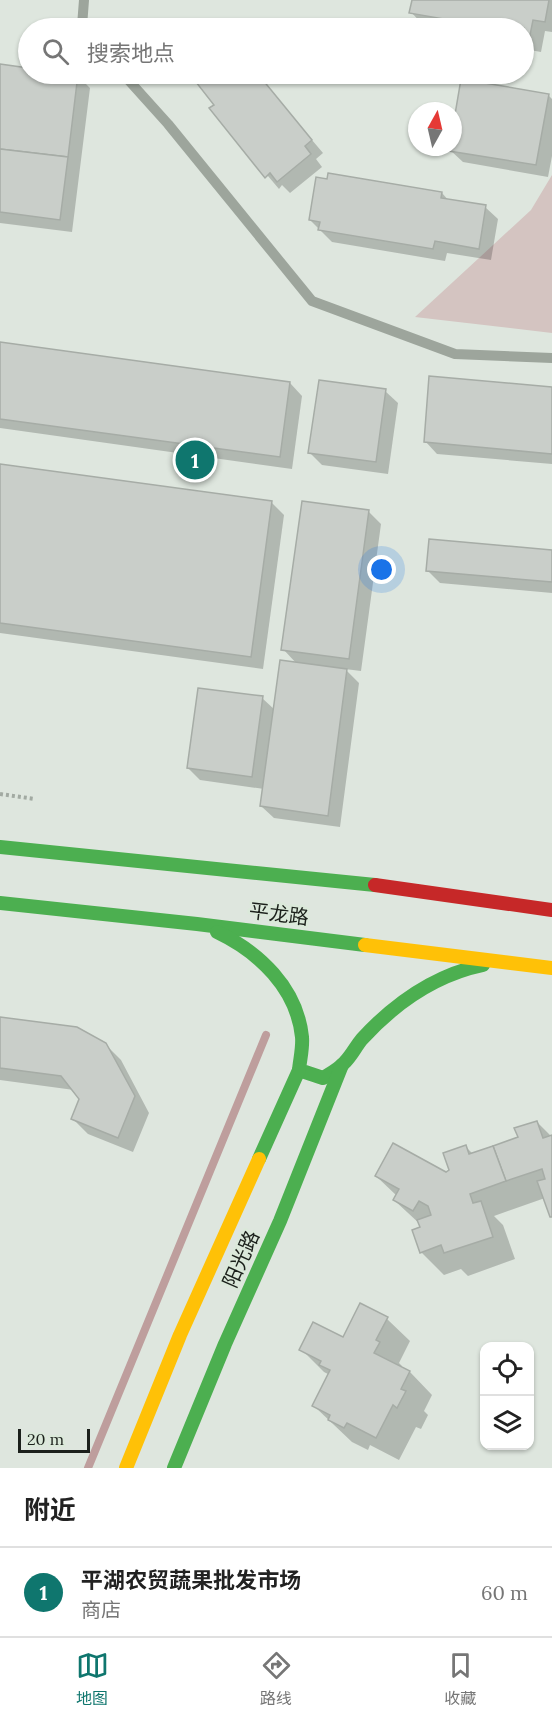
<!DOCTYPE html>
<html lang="zh">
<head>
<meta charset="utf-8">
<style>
  body { margin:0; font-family:Lora,"Noto Sans SC",serif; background:#f6f6f6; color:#222 }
  .controls { position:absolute; right:18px; bottom:18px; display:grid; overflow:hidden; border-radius:12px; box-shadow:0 2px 4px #0004 }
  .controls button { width:54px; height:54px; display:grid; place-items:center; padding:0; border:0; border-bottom:2px solid #e0e0e0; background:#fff; color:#222; font:30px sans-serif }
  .compass { position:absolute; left:408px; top:102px; width:54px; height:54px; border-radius:50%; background:#fff; box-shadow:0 2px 4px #0004; rotate:8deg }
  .scale { position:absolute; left:18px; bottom:15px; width:72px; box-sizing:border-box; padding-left:6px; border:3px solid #1b201b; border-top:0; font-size:16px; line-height:21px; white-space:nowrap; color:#1b201b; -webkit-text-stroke:4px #dbe9da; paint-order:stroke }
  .you { position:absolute; left:382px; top:570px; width:21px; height:21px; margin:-15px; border:4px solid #fff; border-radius:50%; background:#1a73e8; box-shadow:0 0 0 9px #1a73e833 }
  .badge { display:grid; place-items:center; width:39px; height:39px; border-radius:50%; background:#0f766e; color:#fff; font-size:20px; font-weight:700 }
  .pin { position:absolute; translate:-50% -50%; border:3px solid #fff; box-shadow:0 2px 6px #0006 }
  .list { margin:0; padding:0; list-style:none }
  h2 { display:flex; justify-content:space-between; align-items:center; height:78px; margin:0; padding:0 24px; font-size:26px }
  h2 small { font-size:20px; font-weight:400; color:#767676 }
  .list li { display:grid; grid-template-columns:39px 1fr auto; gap:18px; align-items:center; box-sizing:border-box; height:90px; padding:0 24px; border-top:2px solid #e0e0e0 }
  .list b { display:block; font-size:22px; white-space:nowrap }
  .list p { margin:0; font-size:20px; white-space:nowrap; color:#767676 }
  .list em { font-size:20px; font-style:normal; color:#767676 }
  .icon { flex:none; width:33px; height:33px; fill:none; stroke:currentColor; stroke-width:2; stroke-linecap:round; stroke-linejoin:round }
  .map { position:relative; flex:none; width:552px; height:1468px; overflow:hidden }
  .search { position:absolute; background:#fff; box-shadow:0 2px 4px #0004; left:18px; right:18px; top:18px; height:66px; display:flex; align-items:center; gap:15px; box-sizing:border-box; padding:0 21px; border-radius:33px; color:#767676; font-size:22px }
  .sheet { height:168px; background:#fff }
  nav { display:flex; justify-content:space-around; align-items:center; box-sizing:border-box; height:84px; border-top:2px solid #e0e0e0; background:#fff; font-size:16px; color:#767676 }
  nav a { display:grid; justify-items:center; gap:3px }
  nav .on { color:#0f766e }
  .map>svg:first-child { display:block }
</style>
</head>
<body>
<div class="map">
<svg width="552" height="1468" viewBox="0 0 552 1468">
  <rect width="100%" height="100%" fill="#dee6de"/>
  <!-- green -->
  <path fill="#d4c4c1" d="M552,175V333L415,317L531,210Z"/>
  <!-- shadow -->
  <g fill="#0003">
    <path d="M413,0H552V32L545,31L541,52L524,49V28H445L423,25L411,12Z"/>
    <path d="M0,66L28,70V74L78,76L90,88L72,232L0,223Z"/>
    <path d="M198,74H246L249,78L256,74L323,153L316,159L322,167L290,193L282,185L279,189L211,109L216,105L194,77Z"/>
    <path d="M548,95L552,99V156L548,177L463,162L450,150L451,147H453V135Z"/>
    <path d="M442,193L449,201L485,207L498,219L491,260L447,253L445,261L332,242L310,220Z"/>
    <path d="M0,343L290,383L302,396L292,469L0,428Z"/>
    <path d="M552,389V464L437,454L425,441Z"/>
    <path d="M385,391L398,403L388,474L322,465L310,453Z"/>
    <path d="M0,466L272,503L284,515L263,669L0,633Z"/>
    <path d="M369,512L381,524L361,671L345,669L359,683L340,827L274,818L261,806L264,789L200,780L188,768L262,698L275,710L297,664L283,649Z"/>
    <path d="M552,552V593L440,583L427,570Z"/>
    <path d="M0,1019L105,1044L121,1060L149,1113L133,1152L88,1134L73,1119L81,1099L74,1090L0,1080Z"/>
    <path d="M537,1122L552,1137V1217L545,1198L494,1216L503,1225L515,1259L468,1276L461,1269L444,1275L421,1252V1225L394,1200L397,1196L376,1176L445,1173L451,1171L466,1147L473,1154L520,1138Z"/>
    <path d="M387,1319L410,1341L399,1363L402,1366L401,1368L410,1372L432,1395L424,1411L428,1415L421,1429L416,1427L399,1460L370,1445L368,1450L352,1442L314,1406L330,1375L324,1372L301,1349L343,1339Z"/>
  </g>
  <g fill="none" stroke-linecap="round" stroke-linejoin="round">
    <!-- stream -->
    <path stroke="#be9e9d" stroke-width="8" d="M88,1468L266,1035"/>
  </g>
  <!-- building -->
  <g fill="#c9cec9" stroke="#a6aca6" stroke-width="1.5">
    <path d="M412,0H549L545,22L533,20L529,40L524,39V28H462L442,25L444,19L409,13Z"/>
    <path d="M0,64L28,68V74H78L68,157L0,149Z"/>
    <path d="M196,74H246L248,77L253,74H258L312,140L305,146L311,154L277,182L270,173L265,178L209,108L214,105L192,77Z"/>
    <path d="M461,79L549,94L536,165L449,151V147H453V126Z"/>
    <path d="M0,149L68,157L60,220L0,212Z"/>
    <path d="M328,173L442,192L441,198L486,205L479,249L435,241L433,249L318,230L320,222L309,220L316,177L327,179Z"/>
    <path d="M0,342L290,382L280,457L0,419Z"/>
    <path d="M429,376L552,387V454L424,442Z"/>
    <path d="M319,380L386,389L376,462L308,453Z"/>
    <path d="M0,464L272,501L251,657L0,623Z"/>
    <path d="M302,501L369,510L349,659L281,650Z"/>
    <path d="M429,539L552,550V582L426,571Z"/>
    <path d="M280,660L347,669L328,816L260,806Z"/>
    <path d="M198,688L263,696L252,777L187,768Z"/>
    <path d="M0,1017L77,1027L106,1043L135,1096L118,1138L71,1119L79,1099L61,1076L0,1068Z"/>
    <path d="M537,1121L543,1138L552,1135V1217H550L537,1181L545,1179L542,1169L506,1181L493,1146L518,1137L514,1128Z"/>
    <path d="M393,1143L446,1172L449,1170L443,1153L466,1145L469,1154L493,1146L506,1181L470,1194L473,1203L481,1201L493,1237L444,1253L441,1245L420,1253L412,1230L420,1227L417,1220L431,1215L428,1206L419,1201L413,1211L393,1200L399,1189L375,1176Z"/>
    <path d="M360,1303L388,1317L376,1340L380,1342L374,1353L410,1371L401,1389L406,1391L397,1408L393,1405L376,1438L347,1423L344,1428L328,1420L330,1415L312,1406L330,1370L319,1365L321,1361L299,1350L313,1322L343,1337Z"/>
  </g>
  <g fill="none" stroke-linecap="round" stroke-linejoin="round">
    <!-- path -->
    <path stroke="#a2aaa2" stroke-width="4" stroke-dasharray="3 3" stroke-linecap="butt" d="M0,794L35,799"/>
    <!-- lane -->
    <g stroke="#9da59c" stroke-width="10">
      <path d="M84,28L82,26L84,0"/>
      <path d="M123,74L168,124L312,301L455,354L552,358"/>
    </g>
    <!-- fast -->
    <g stroke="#4caf50" stroke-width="14">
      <path d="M0,847L375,885"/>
      <path d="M0,903L197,924L365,945"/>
      <path d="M217,932C259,952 297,988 302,1037C303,1048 300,1059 299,1070L323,1078C331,1073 339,1069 345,1062C352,1055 356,1046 362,1039C395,1003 435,975 483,965"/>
      <path d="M259,1159L299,1070"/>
      <path d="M174,1468L225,1344L280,1221L342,1065"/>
    </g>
    <!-- slow -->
    <g stroke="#ffc107" stroke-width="14">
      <path d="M365,945L552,968"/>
      <path d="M126,1468L180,1335L259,1159"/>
    </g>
    <!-- jam -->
    <path stroke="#c62828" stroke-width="14" d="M375,885L552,910"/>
  </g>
  <g text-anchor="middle" stroke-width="5" stroke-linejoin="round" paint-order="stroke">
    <!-- street labels -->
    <g font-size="20" fill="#1b201b" stroke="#dbe9da">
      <text transform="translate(279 914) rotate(7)" y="7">平龙路</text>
      <text transform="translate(241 1259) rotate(-66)" y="7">阳光路</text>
    </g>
  </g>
</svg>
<div class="controls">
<button><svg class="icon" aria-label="locate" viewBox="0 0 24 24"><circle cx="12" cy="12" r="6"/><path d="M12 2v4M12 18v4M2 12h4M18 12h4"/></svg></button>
<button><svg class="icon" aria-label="layers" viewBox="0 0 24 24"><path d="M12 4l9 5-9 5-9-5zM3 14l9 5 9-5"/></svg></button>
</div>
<svg class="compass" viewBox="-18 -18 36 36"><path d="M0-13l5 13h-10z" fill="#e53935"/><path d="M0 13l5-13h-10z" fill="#767676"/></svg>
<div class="scale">20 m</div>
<div class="you"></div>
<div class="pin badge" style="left:195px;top:460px">1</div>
<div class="search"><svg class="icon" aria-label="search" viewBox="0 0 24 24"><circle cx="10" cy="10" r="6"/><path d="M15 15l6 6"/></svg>搜索地点</div>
</div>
<section class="sheet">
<h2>附近<small></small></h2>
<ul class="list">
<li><span class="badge">1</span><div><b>平湖农贸蔬果批发市场</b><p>商店</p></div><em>60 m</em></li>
</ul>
</section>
<nav>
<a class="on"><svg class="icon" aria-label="map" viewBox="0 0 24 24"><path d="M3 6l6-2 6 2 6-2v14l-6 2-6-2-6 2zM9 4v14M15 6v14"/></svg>地图</a>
<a><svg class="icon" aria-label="directions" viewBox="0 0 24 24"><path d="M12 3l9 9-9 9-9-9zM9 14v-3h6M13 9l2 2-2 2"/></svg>路线</a>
<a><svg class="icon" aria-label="saved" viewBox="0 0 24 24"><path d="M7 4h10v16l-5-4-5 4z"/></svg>收藏</a>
</nav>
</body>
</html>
